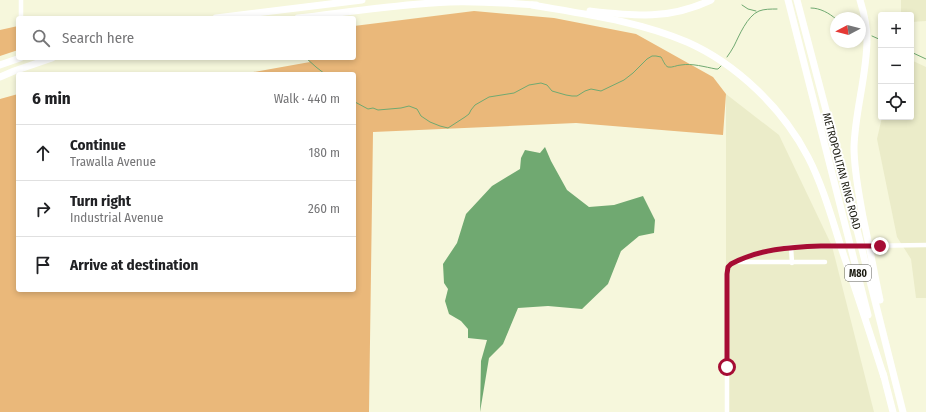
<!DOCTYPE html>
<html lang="en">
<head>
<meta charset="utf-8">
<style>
  body { margin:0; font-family:"Fira Sans Condensed",sans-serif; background:#f2f2f2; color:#202124 }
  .controls { position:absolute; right:12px; top:12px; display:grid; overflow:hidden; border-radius:4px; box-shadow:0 2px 6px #0003 }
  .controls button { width:36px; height:36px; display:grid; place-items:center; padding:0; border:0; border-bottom:1px solid #e0e0e0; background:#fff; color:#202124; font:20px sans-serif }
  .compass { position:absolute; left:830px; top:12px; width:36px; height:36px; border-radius:50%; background:#fff; box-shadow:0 2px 6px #0003; rotate:263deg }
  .stop { position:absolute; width:12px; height:12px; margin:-9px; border:3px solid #a60c34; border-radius:50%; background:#fff }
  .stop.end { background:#a60c34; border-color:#fff; box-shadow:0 1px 4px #0008 }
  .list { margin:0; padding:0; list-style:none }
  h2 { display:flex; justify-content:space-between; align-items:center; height:52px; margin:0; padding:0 16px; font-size:17px }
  h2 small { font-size:13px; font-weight:400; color:#757577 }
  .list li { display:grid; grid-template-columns:26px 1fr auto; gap:12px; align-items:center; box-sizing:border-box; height:56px; padding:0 16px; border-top:1px solid #e0e0e0 }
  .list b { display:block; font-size:15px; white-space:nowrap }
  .list p { margin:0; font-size:13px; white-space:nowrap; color:#757577 }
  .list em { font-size:13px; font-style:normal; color:#757577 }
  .icon { flex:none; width:22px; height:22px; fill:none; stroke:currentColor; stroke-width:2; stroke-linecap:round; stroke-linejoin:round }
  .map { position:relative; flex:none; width:926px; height:412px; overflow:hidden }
  .search { position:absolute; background:#fff; box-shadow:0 2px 6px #0003; left:16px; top:16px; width:340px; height:44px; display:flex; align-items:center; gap:10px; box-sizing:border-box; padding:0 14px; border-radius:4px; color:#757577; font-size:15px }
  .panel { position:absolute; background:#fff; box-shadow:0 2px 6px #0003; left:16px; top:72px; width:340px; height:220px; border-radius:4px }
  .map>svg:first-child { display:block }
</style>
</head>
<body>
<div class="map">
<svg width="926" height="412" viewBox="0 0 926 412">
  <rect width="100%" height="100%" fill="#f6f7dc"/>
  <!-- built -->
  <g fill="#ebecc9">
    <path d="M901,0H926V21L911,22V15H901Z"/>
    <path d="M911,60L926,67V298H916L911,259L897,237L877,139L882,117H911Z"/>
    <path d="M726,94L779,135L832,246L874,412H726Z"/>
  </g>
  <!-- green -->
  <g fill="#eab87a">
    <path d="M474,11L554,18L636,34L713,77L726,94L723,135L576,123L373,132L369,412H0V99L18,94V290H354V74H242L310,62L307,58H354V26Z"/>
    <path d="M18,26V50L0,56V30Z"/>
  </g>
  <!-- water -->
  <path fill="#70a971" d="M545,147L551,161L567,190L589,207L614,205L643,196L655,220L654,233L639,236L621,251L608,284L582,309L548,306L518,308L503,344L489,358L480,412L481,361L487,340L468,338V329L461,321L449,314L445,301L448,289L444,283L443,264L457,243L466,214L492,186L520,169L521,158L525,150L540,153Z"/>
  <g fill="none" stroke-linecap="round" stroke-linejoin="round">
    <!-- stream -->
    <g stroke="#70a971" stroke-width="1">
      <path d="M742,5L748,9L756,11"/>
      <path d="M811,8C820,8 829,13 836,19"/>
      <path d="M872,36L881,40"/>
      <path d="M911,52L926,59"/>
      <path d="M727,57C729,54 732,50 734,46C739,36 747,16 759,11C764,9 771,9 777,9"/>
      <path d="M306,58L316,67L325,74"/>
      <path d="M354,100L355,102L368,109L373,108L378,110L401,108L409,106L417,109L421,116L430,122L440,126L448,128L465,117L469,114L471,110L475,105L489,97L514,93L529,85L541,83L547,85L552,91L566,95L572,96H577L585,91L591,89L601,91L624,80L633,73L647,59L652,56H656L661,57C663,60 665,66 668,67C672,68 677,65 681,65C692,63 705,67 716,69H718L721,66"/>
    </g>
    <!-- minor -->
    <g stroke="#fff" stroke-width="4.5">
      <path d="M21,0V18"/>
      <path d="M791,247L792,263"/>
      <path d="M738,262H825"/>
      <path d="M727,412V274L728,267L731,264C749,254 771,250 791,247L926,245"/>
    </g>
    <!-- highway -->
    <g stroke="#fff" stroke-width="7">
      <path d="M788,0L868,315"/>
      <path d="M797,0L847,190L903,412"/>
      <path d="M860,0C864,13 867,26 867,39C867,75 855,111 854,147C854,171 859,194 863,217C869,244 874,272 880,300"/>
      <path d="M532,5C584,14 638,21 687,42C737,64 783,109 808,157C824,188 833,223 844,256C858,296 871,337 884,377"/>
      <path d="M590,11C635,16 669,20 711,0"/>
      <path d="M216,18L362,0"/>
      <path d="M298,18C349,12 399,4 450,2C479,1 507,3 536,5"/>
      <path d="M0,65L20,58"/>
      <path d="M0,77L14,71L52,58"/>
      <path d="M883,373L893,412"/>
    </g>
  </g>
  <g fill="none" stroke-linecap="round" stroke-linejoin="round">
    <!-- route -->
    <path stroke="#a60c34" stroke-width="5" d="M727,367V274L728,267L731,264C759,249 790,247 821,246C841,246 861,246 880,246"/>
  </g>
  <g text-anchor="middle" stroke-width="4" stroke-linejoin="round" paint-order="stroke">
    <!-- shield labels -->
    <rect fill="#fff" stroke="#5f5f58" stroke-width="1" x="845" y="265" width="26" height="16" rx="3"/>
    <g font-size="10" font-weight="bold" fill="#1a1a10">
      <text x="858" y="277">M80</text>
    </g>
    <!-- street labels -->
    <g font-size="11" fill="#1a1a10" stroke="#fff">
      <text transform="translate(842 171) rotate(75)" y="4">METROPOLITAN RING ROAD</text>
    </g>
  </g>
</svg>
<div class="controls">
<button>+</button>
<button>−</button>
<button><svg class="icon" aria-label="locate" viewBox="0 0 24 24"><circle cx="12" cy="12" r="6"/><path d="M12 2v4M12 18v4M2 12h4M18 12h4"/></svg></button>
</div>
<svg class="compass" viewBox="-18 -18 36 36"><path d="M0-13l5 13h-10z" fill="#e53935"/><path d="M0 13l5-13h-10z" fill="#757577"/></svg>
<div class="stop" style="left:727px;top:367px"></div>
<div class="stop end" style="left:880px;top:246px"></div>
<div class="search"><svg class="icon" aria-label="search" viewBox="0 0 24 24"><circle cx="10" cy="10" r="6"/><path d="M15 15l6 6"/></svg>Search here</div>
<section class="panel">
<h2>6 min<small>Walk · 440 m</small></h2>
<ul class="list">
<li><svg class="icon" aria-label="ahead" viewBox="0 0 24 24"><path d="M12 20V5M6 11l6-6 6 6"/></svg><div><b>Continue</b><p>Trawalla Avenue</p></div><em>180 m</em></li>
<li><svg class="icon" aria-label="right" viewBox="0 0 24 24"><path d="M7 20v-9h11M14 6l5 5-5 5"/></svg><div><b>Turn right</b><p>Industrial Avenue</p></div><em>260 m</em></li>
<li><svg class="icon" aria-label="arrive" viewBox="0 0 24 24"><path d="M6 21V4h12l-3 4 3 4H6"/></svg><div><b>Arrive at destination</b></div></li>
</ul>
</section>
</div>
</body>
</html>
